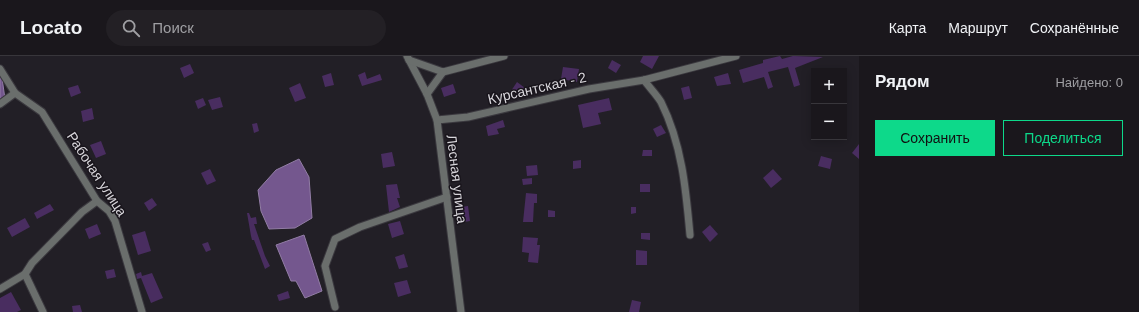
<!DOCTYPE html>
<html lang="ru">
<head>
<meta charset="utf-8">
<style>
  body { margin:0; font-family:Helvetica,sans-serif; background:#232025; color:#f1f3f6 }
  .controls { position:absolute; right:12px; top:12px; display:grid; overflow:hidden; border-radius:0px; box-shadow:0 2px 10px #0003 }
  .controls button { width:36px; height:36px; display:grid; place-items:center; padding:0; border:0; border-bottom:1px solid #38363b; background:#1a171c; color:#f1f3f6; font:20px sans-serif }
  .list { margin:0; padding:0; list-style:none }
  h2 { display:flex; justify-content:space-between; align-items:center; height:52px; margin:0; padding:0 16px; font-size:17px }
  h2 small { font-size:13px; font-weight:400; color:#9f9fa3 }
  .actions { display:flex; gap:8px; padding:12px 16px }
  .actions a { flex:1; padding:9px 0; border:1px solid #0dd98a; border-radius:0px; text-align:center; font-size:14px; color:#0dd98a }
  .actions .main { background:#0dd98a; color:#111 }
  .icon { flex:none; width:22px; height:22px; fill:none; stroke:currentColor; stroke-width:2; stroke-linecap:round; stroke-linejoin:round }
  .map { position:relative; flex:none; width:859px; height:256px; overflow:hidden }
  header { display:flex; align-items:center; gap:24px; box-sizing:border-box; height:56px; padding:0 20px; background:#1a171c; border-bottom:1px solid #38363b }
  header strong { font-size:19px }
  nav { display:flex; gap:22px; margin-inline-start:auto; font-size:14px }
  .search { width:280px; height:36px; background:#232025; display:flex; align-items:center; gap:10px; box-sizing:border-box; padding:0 14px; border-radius:22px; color:#9f9fa3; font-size:15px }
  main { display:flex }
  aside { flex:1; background:#1a171c }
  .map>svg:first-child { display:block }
</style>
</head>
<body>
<header>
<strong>Locato</strong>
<div class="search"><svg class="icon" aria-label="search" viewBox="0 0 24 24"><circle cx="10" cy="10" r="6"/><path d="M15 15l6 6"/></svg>Поиск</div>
<nav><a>Карта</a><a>Маршрут</a><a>Сохранённые</a></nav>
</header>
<main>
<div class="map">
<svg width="859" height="256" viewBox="0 0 859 256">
  <rect width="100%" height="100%" fill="#221f26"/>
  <!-- water -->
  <g fill="#74578e" stroke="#927da5">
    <path d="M0,19L2,22L5,43L0,44Z"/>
    <path d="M299,103L309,121L312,162L295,172L269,173L261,155L258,134L276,114Z"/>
    <path d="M304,179L322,235L305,242L296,225H291L276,189Z"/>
  </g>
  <!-- building -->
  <g fill="#492d60">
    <path d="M643,0H659L652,13L640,6Z"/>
    <path d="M780,0L782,3L793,0L823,1L795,12L800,29L794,31L788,11L768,16L773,31L768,33L764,21L743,27L739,14L763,7V4Z"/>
    <path d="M612,4L621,9L616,17L608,12Z"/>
    <path d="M190,8L194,17L184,22L180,12Z"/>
    <path d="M563,11L579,13L577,26L561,23Z"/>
    <path d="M365,16L367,23L380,18L382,24L362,30L358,19Z"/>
    <path d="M331,17L334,29L325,31L322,20Z"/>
    <path d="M728,17L731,28L717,30L714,21Z"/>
    <path d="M517,26L525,32L520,41L511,35Z"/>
    <path d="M300,27L306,42L295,46L289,32Z"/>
    <path d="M453,28L456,37L444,41L441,32Z"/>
    <path d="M78,29L81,37L71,41L68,32Z"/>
    <path d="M689,30L692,42L684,44L681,32Z"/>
    <path d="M220,41L223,51L212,54L208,44Z"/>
    <path d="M203,42L206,49L198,53L195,45Z"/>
    <path d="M609,42L612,54L598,57L601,68L583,72L578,49Z"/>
    <path d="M92,52L94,63L83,66L81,55Z"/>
    <path d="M503,64L505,71L497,73L499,78L488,80L486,70Z"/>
    <path d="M257,67L259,75L254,77L252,68Z"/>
    <path d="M661,69L666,77L657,81L653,73Z"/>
    <path d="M101,85L106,98L96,102L90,89Z"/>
    <path d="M859,88V103L852,97Z"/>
    <path d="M643,94H652V100H642Z"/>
    <path d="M392,96L395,110L383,112L381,98Z"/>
    <path d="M821,100L832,103L830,113L818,110Z"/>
    <path d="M581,104V112L573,113V105Z"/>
    <path d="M537,109L538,119L527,120L526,110Z"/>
    <path d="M210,113L216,125L207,129L201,117Z"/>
    <path d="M773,113L782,123L771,132L763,122Z"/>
    <path d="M532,122V128L523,129L522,123Z"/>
    <path d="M397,128L400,142H397L400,151L389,156L386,129Z"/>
    <rect x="640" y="128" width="10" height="8"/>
    <path d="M526,137L537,138V147H534L533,166H523Z"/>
    <path d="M152,142L157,149L149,155L144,147Z"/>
    <path d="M50,148L54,154L37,163L34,157Z"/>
    <path d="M468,150L470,165L458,167L456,152Z"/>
    <path d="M631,151H636V157L631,158Z"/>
    <path d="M548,154L555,155V161H548Z"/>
    <path d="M247,157H249L251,162L256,161L257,168H254L265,200L270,210L265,213L254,184H252L251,180Z"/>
    <path d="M25,162L30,171L12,181L7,172Z"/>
    <path d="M400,165L404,178L392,182L388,168Z"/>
    <path d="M97,168L101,178L89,183L85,173Z"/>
    <path d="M710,169L718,178L710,186L702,176Z"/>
    <path d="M145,175L151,195L138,199L132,179Z"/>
    <path d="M641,177H650V184L641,183Z"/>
    <path d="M523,181L538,182L537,189H540L538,207L528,206L529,197L522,196Z"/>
    <path d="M208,186L211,194L206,196L202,188Z"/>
    <path d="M636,194L647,195V209H636Z"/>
    <path d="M404,198L408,211L399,213L395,201Z"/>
    <path d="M114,213L116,221L107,223L105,215Z"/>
    <path d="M141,216L142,220L152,217L163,242L151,247L141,222L137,223L136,218Z"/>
    <path d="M407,224L411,237L398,241L394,227Z"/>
    <path d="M288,235L290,242L279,245L277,239Z"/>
    <path d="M11,236L21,254L17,256H0V242Z"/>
    <path d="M632,244L641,246L639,256H629Z"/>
    <path d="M80,249L82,256H73L72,250Z"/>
  </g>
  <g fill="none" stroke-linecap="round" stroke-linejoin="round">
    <!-- minor casing -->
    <g stroke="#3b393f" stroke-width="9">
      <g id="minor">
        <path d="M407,0L427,38L437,64L461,256"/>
        <path d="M409,4L443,16L504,0"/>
        <path d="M0,13L15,37L42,56L97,145L109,155L115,165L142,256"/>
        <path d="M644,24C649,31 657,39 661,46C682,88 686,134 690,179"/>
        <path d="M427,38L443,16"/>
        <path d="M0,48L15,37"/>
        <path d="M437,64L468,61L589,33L644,24L736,0"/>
        <path d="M25,218L43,256"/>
        <path d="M0,233L25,218L32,207L82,156L97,145"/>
        <path d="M335,251L325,210L335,183L360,171L447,141"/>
      </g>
    </g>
    <!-- minor -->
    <use href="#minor" stroke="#6a6e6c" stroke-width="7"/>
  </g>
  <g text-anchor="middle" stroke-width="3" stroke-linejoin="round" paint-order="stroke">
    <!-- street labels -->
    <g font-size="14" fill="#d8d6db" stroke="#19151c">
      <text transform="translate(537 32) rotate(-13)" y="5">Курсантская - 2</text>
      <text transform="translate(97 118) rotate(57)" y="5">Рабочая улица</text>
      <text transform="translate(457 123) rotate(83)" y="5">Лесная улица</text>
    </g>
  </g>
</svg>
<div class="controls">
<button>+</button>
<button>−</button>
</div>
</div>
<aside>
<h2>Рядом<small>Найдено: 0</small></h2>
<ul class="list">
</ul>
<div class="actions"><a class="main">Сохранить</a><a>Поделиться</a></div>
</aside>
</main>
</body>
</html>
